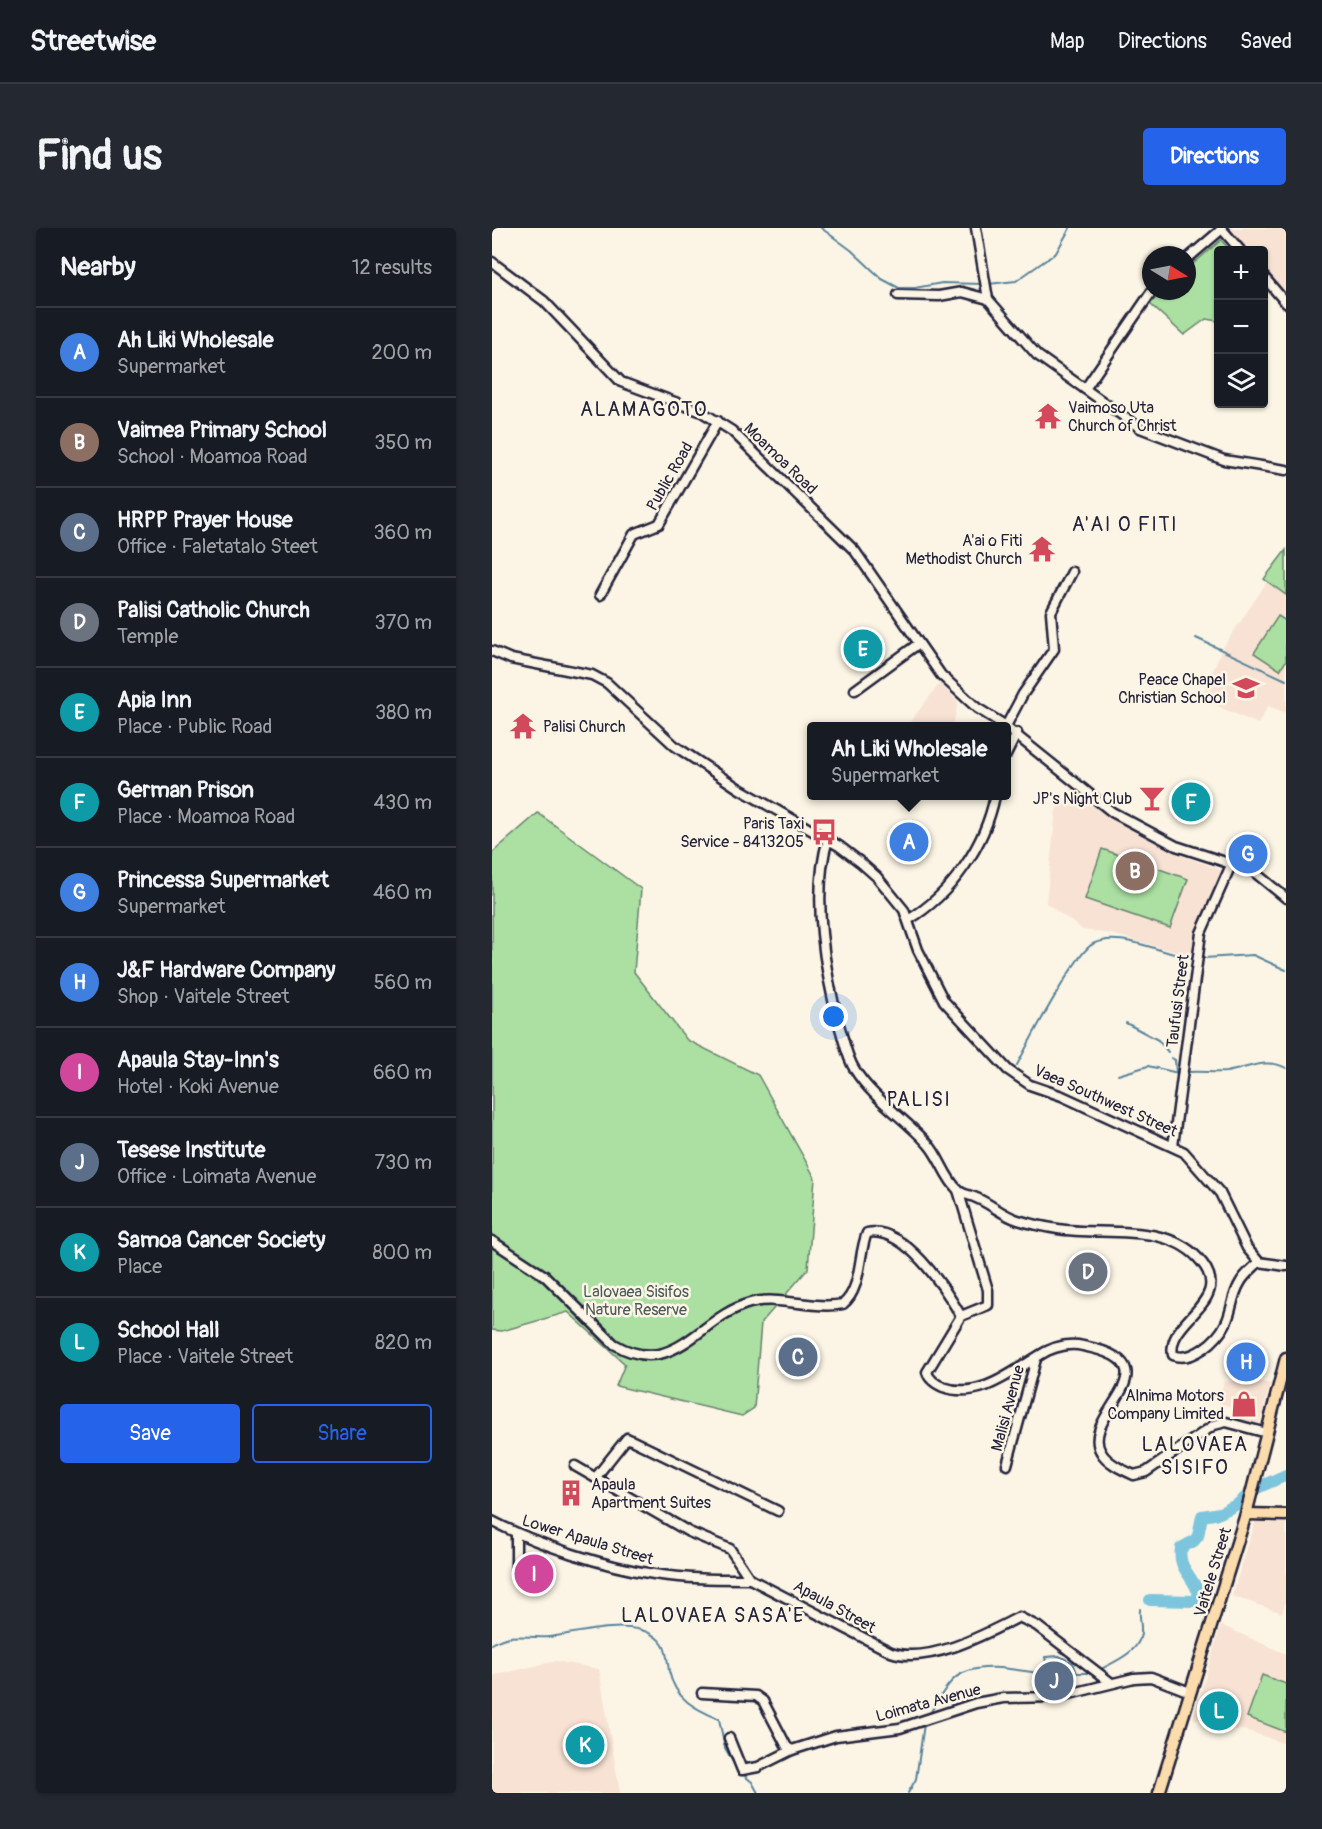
<!DOCTYPE html>
<html lang="en">
<head>
<meta charset="utf-8">
<style>
  body { margin:0; font-family:Pangolin,sans-serif; background:#242831; color:#f1f3f6 }
  .controls { position:absolute; right:18px; top:18px; display:grid; overflow:hidden; border-radius:6px; box-shadow:0 2px 4px #0004 }
  .controls button { width:54px; height:54px; display:grid; place-items:center; padding:0; border:0; border-bottom:2px solid #363941; background:#171b24; color:#f1f3f6; font:30px sans-serif }
  .compass { position:absolute; left:650px; top:18px; width:54px; height:54px; border-radius:50%; background:#171b24; box-shadow:0 2px 4px #0004; rotate:100deg }
  .you { position:absolute; left:342px; top:789px; width:21px; height:21px; margin:-15px; border:4px solid #fff; border-radius:50%; background:#1a73e8; box-shadow:0 0 0 9px #1a73e833 }
  .badge { display:grid; place-items:center; width:39px; height:39px; border-radius:50%; background:#2563eb; color:#fff; font-size:20px; font-weight:700 }
  .pin { position:absolute; translate:-50% -50%; border:3px solid #fff; box-shadow:0 2px 6px #0006 }
  .popup { position:absolute; left:315px; top:494px; width:204px; height:78px; box-sizing:border-box; display:grid; place-content:center; border-radius:6px; background:#171b24; filter:drop-shadow(0 2px 4px #0005); font-size:20px; white-space:nowrap; color:#9ea1a6 }
  .popup b { font-size:22px; color:#f1f3f6 }
  .popup::after { content:''; position:absolute; left:50%; top:100%; margin-left:-12px; border:12px solid transparent; border-top-color:#171b24 }
  .list { margin:0; padding:0; list-style:none }
  h2 { display:flex; justify-content:space-between; align-items:center; height:78px; margin:0; padding:0 24px; font-size:26px }
  h2 small { font-size:20px; font-weight:400; color:#9ea1a6 }
  .list li { display:grid; grid-template-columns:39px 1fr auto; gap:18px; align-items:center; box-sizing:border-box; height:90px; padding:0 24px; border-top:2px solid #363941 }
  .list b { display:block; font-size:22px; white-space:nowrap }
  .list p { margin:0; font-size:20px; white-space:nowrap; color:#9ea1a6 }
  .list em { font-size:20px; font-style:normal; color:#9ea1a6 }
  .actions { display:flex; gap:12px; padding:18px 24px }
  .actions a { flex:1; padding:14px 0; border:2px solid #2563eb; border-radius:6px; text-align:center; font-size:21px; color:#2563eb }
  .actions .main { background:#2563eb; color:#fff }
  .icon { flex:none; width:33px; height:33px; fill:none; stroke:currentColor; stroke-width:2; stroke-linecap:round; stroke-linejoin:round }
  .map { position:relative; flex:none; width:794px; height:1565px; overflow:hidden; border-radius:6px }
  header { display:flex; align-items:center; gap:36px; box-sizing:border-box; height:84px; padding:0 30px; background:#171b24; border-bottom:2px solid #363941 }
  header strong { font-size:28px }
  nav { display:flex; gap:33px; margin-inline-start:auto; font-size:21px }
  .intro { display:flex; align-items:center; justify-content:space-between; box-sizing:border-box; height:144px; padding:0 36px }
  h1 { margin:0; font-size:42px }
  .button { padding:15px 27px; border-radius:6px; background:#2563eb; color:#fff; font-size:21px; font-weight:700 }
  main { display:flex; gap:36px; padding:0 36px }
  aside { flex:1; background:#171b24; border-radius:6px; box-shadow:0 2px 4px #0004 }
  .map>svg:first-child { display:block }
</style>
</head>
<body>
<header>
<strong>Streetwise</strong>
<nav><a>Map</a><a>Directions</a><a>Saved</a></nav>
</header>
<div class="intro"><h1>Find us</h1><a class="button">Directions</a></div>
<main>
<aside>
<h2>Nearby<small>12 results</small></h2>
<ul class="list">
<li><span class="badge" style="background:#3f7fe0">A</span><div><b>Ah Liki Wholesale</b><p>Supermarket</p></div><em>200 m</em></li>
<li><span class="badge" style="background:#8d6e63">B</span><div><b>Vaimea Primary School</b><p>School · Moamoa Road</p></div><em>350 m</em></li>
<li><span class="badge" style="background:#5c6f8a">C</span><div><b>HRPP Prayer House</b><p>Office · Faletatalo Steet</p></div><em>360 m</em></li>
<li><span class="badge" style="background:#6b7280">D</span><div><b>Palisi Catholic Church</b><p>Temple</p></div><em>370 m</em></li>
<li><span class="badge" style="background:#0f9aa8">E</span><div><b>Apia Inn</b><p>Place · Public Road</p></div><em>380 m</em></li>
<li><span class="badge" style="background:#0f9aa8">F</span><div><b>German Prison</b><p>Place · Moamoa Road</p></div><em>430 m</em></li>
<li><span class="badge" style="background:#3f7fe0">G</span><div><b>Princessa Supermarket</b><p>Supermarket</p></div><em>460 m</em></li>
<li><span class="badge" style="background:#3f7fe0">H</span><div><b>J&amp;F Hardware Company</b><p>Shop · Vaitele Street</p></div><em>560 m</em></li>
<li><span class="badge" style="background:#d1479c">I</span><div><b>Apaula Stay-Inn's</b><p>Hotel · Koki Avenue</p></div><em>660 m</em></li>
<li><span class="badge" style="background:#5c6f8a">J</span><div><b>Tesese Institute</b><p>Office · Loimata Avenue</p></div><em>730 m</em></li>
<li><span class="badge" style="background:#0f9aa8">K</span><div><b>Samoa Cancer Society</b><p>Place</p></div><em>800 m</em></li>
<li><span class="badge" style="background:#0f9aa8">L</span><div><b>School Hall</b><p>Place · Vaitele Street</p></div><em>820 m</em></li>
</ul>
<div class="actions"><a class="main">Save</a><a>Share</a></div>
</aside>
<div class="map">
<svg width="794" height="1565" viewBox="0 0 794 1565">
  <rect width="100%" height="100%" fill="#fcf5e5"/>
  <filter id="ink" filterUnits="userSpaceOnUse"><feTurbulence type="fractalNoise" baseFrequency=".0167" numOctaves="2"/><feDisplacementMap in="SourceGraphic" scale="12" xChannelSelector="R" yChannelSelector="G"/><feConvolveMatrix kernelMatrix="1 2 1 2 8 2 1 2 1" color-interpolation-filters="sRGB"/></filter>
  <g filter="url(#ink)">
    <!-- built -->
    <g fill="#f8e2d3">
      <path d="M733,0H794V66L772,42V22H754Z"/>
      <path d="M775,354L794,367V485L776,478L766,496L709,471L730,421Z"/>
      <path d="M448,455L466,474L461,498H415Z"/>
      <path d="M579,561L612,585L685,626L729,642L706,698L698,728L620,706L591,702L554,675L564,582Z"/>
      <path d="M762,1152L778,1156L767,1198L742,1192L738,1179L726,1174L732,1154Z"/>
      <path d="M768,1293L794,1296V1372L790,1385L740,1368L763,1295Z"/>
      <path d="M729,1397L794,1426V1516L753,1502H741L701,1490Z"/>
      <path d="M64,1433L107,1441L128,1565H0V1448Z"/>
    </g>
    <!-- green -->
    <g fill="#abe0a2" stroke="#66816e" stroke-width="1.5">
      <path d="M729,12L738,22H726V93L714,91L692,107L658,76L671,63H695V41Z"/>
      <path d="M794,322V367L772,351Z"/>
      <path d="M786,388L794,393V433L788,442L762,425Z"/>
      <path d="M46,585L149,661L142,744L195,812L266,847L323,950L316,1041L269,1095L262,1180L250,1188L124,1158L133,1136L76,1084L10,1103L0,1102V625Z"/>
      <path d="M610,621L696,651L678,700L593,671Z"/>
      <path d="M770,1447L794,1456V1504L755,1489Z"/>
    </g>
    <g fill="none" stroke-linecap="round" stroke-linejoin="round">
      <!-- stream -->
      <g stroke="#59849c" stroke-width="2">
        <path d="M329,0L359,22L390,51L407,60H423L450,55L491,56"/>
        <path d="M496,56L524,53L564,25L578,0"/>
        <path d="M704,410L794,452"/>
        <path d="M728,653L732,641"/>
        <path d="M712,730L761,727L794,742"/>
        <path d="M700,740L704,707L712,688"/>
        <path d="M696,766L699,747"/>
        <path d="M634,795L666,812L676,824"/>
        <path d="M691,803L695,773"/>
        <path d="M679,830L683,832L684,845"/>
        <path d="M525,837C536,816 584,724 601,716C604,714 611,713 615,712C644,710 672,726 700,730"/>
        <path d="M696,844C709,843 722,845 734,844C754,841 775,829 794,840"/>
        <path d="M626,847L656,838L686,845"/>
        <path d="M682,877L690,809"/>
        <path d="M0,1416C21,1403 34,1411 57,1409C86,1406 150,1385 171,1417C175,1423 176,1436 177,1443C183,1471 203,1481 227,1491L233,1520L245,1541"/>
        <path d="M607,1442C622,1434 652,1423 649,1400C649,1393 647,1389 648,1381"/>
        <path d="M436,1488C445,1475 456,1451 471,1445C494,1435 523,1442 546,1445L555,1439L553,1429L567,1428L581,1435L585,1445H602"/>
        <path d="M249,1545L260,1554L266,1565"/>
        <path d="M416,1565L424,1551L432,1496"/>
      </g>
      <!-- river -->
      <path stroke="#7dc5dd" stroke-width="12" d="M658,1372L703,1373L707,1368C703,1348 685,1342 689,1320L702,1313L706,1308L710,1288L728,1285L746,1276L763,1261L794,1247"/>
      <!-- minor casing -->
      <g stroke="#22223b" stroke-width="13">
        <g id="minor">
          <path d="M484,0L496,71L545,127L648,200L732,232L794,242"/>
          <path d="M729,0L748,22"/>
          <path d="M695,31L730,1"/>
          <path d="M0,34L52,73L129,154L210,184L240,203L363,323L449,447L485,480L514,498"/>
          <path d="M772,49L794,75"/>
          <path d="M406,67L447,68L470,64L496,71"/>
          <path d="M593,161L660,63"/>
          <path d="M108,367L142,306L167,296L226,193"/>
          <path d="M0,423L19,431L100,447L115,455L183,518L246,560L347,618L368,634L385,649L412,682L426,722L452,773L516,842L538,857L570,868L692,924L728,965L755,1020L767,1034L794,1038"/>
          <path d="M363,462L426,416"/>
          <path d="M514,498L531,466L562,421L559,384L580,344"/>
          <path d="M514,499L620,584L684,618L761,643L794,670"/>
          <path d="M514,527L525,505"/>
          <path d="M336,611C319,667 333,745 348,800C352,813 355,830 363,842C381,871 414,891 436,916C448,929 453,950 466,962C470,966 477,967 482,969C498,975 510,987 526,992C539,996 553,999 566,1001C610,1008 672,994 706,1030C747,1073 673,1091 681,1127C700,1135 726,1112 734,1095C740,1083 740,1068 748,1055C752,1047 760,1041 767,1034"/>
          <path d="M416,692C460,666 493,617 503,568"/>
          <path d="M681,918L709,705L739,637"/>
          <path d="M0,1013L53,1048L122,1116C182,1152 207,1089 258,1075C287,1067 321,1082 351,1076C370,1061 366,1026 375,1005C412,997 453,1060 469,1088L496,1077V1062L466,962"/>
          <path d="M469,1088L435,1144C437,1152 444,1156 451,1159C490,1173 524,1140 555,1123C565,1118 579,1115 591,1118C690,1137 586,1187 609,1224C615,1235 631,1242 642,1247L654,1244L722,1197L734,1194L775,1205"/>
          <path d="M515,1237L544,1131"/>
          <path d="M83,1238L197,1304L238,1321L258,1351L399,1424C436,1437 494,1406 527,1389L545,1398L618,1454"/>
          <path d="M104,1249L135,1210L286,1283"/>
          <path d="M0,1293C44,1316 113,1339 162,1346C194,1351 226,1351 258,1351"/>
          <path d="M24,1306V1341"/>
          <path d="M210,1465L264,1468L271,1473L295,1519L300,1522L344,1508L408,1500L484,1475L511,1470L565,1469L642,1450L659,1449L698,1464"/>
          <path d="M237,1510L250,1542L266,1539L300,1522"/>
        </g>
      </g>
      <!-- major casing -->
      <g stroke="#22223b" stroke-width="15">
        <g id="major">
          <path d="M754,1286L794,1287"/>
          <path d="M667,1565L754,1286L794,1130"/>
        </g>
      </g>
      <!-- minor -->
      <use href="#minor" stroke="#fcf5e5" stroke-width="8"/>
      <!-- major -->
      <use href="#major" stroke="#fcdcac" stroke-width="10"/>
    </g>
  </g>
  <!-- icons -->
  <defs>
    <g id="temple-bare" transform="scale(2.07)"><path d="M0-6L5-2H3V0L6.5 2.5H4V6H1.5V3h-3V6H-4V2.5H-6.5L-3 0V-2H-5Z" fill="#d1495b" stroke="#fcf5e5" stroke-width="2.5" paint-order="stroke"/></g>
    <g id="school-bare" transform="scale(2.07)"><path d="M0-5L7-2L0 1L-7-2ZM-4 1L0 2.5L4 1V4Q0 6-4 4Z" fill="#d1495b" stroke="#fcf5e5" stroke-width="2.5" paint-order="stroke"/></g>
    <g id="bar-bare" transform="scale(2.07)"><path d="M-6-5H6L.8 .8V4.5H3.5V6h-7V4.5H-.8V.8Z" fill="#d1495b" stroke="#fcf5e5" stroke-width="2.5" paint-order="stroke"/></g>
    <g id="bus-bare" transform="scale(2.07)"><path d="M-5-6H5V4H4V6H2V4H-2V6H-4V4H-5ZM-3.5-4V0h7V-4ZM-3.5 1.2v1.5H-2V1.2ZM2 1.2v1.5H3.5V1.2Z" fill="#d1495b" stroke="#fcf5e5" stroke-width="2.5" paint-order="stroke"/></g>
    <g id="shop-bare" transform="scale(2.07)"><path d="M-5-2.5h2.3a2.7 3.5 0 0 1 5.4 0H5L5.5 6h-11ZM-1.5-2.5h3a1.5 2.3 0 0 0-3 0Z" fill="#d1495b" stroke="#fcf5e5" stroke-width="2.5" paint-order="stroke"/></g>
    <g id="building-bare" transform="scale(2.07)"><path d="M-4-6H4V6H1V3H-1V6H-4ZM-2.5-4.3h1.7v1.8h-1.7ZM.8-4.3h1.7v1.8H.8ZM-2.5-1h1.7V.8h-1.7ZM.8-1h1.7V.8H.8Z" fill="#d1495b" stroke="#fcf5e5" stroke-width="2.5" paint-order="stroke"/></g>
  </defs>
  <g fill-rule="evenodd">
    <use href="#temple-bare" x="556" y="188"/>
    <use href="#temple-bare" x="550" y="321"/>
    <use href="#school-bare" x="754" y="460"/>
    <use href="#temple-bare" x="31" y="498"/>
    <use href="#bar-bare" x="660" y="570"/>
    <use href="#bus-bare" x="332" y="604"/>
    <use href="#shop-bare" x="752" y="1176"/>
    <use href="#building-bare" x="79" y="1265"/>
  </g>
  <g text-anchor="middle" stroke-width="5" stroke-linejoin="round" paint-order="stroke">
    <!-- poi labels -->
    <g font-size="16" fill="#22223b" stroke="#fcf5e5" text-anchor="end">
      <text x="576" y="185" text-anchor="start">Vaimoso Uta<tspan x="576" dy="18">Church of Christ</tspan></text>
      <text x="530" y="318">A'ai o Fiti<tspan x="530" dy="18">Methodist Church</tspan></text>
      <text x="734" y="457">Peace Chapel<tspan x="734" dy="18">Christian School</tspan></text>
      <text x="51" y="504" text-anchor="start">Palisi Church</text>
      <text x="640" y="576">JP's Night Club</text>
      <text x="312" y="601">Paris Taxi<tspan x="312" dy="18">Service - 8413205</tspan></text>
      <text x="732" y="1173">Alnima Motors<tspan x="732" dy="18">Company Limited</tspan></text>
      <text x="99" y="1262" text-anchor="start">Apaula<tspan x="99" dy="18">Apartment Suites</tspan></text>
    </g>
    <!-- street labels -->
    <g font-size="16" fill="#22223b" stroke="#fcf5e5">
      <text transform="translate(289 230) rotate(44)" y="6">Moamoa Road</text>
      <text transform="translate(177 248) rotate(-60)" y="6">Public Road</text>
      <text transform="translate(685 773) rotate(-83)" y="6">Taufusi Street</text>
      <text transform="translate(614 872) rotate(24)" y="6">Vaea Southwest Street</text>
      <text transform="translate(515 1180) rotate(-75)" y="6">Malisi Avenue</text>
      <text transform="translate(96 1311) rotate(17)" y="6">Lower Apaula Street</text>
      <text transform="translate(720 1344) rotate(-73)" y="6">Vaitele Street</text>
      <text transform="translate(343 1378) rotate(29)" y="6">Apaula Street</text>
      <text transform="translate(436 1474) rotate(-15)" y="6">Loimata Avenue</text>
    </g>
    <!-- park labels -->
    <g font-size="16" fill="#4b5b5a" stroke="#fcf5e5">
      <text x="144" y="1069">Lalovaea Sisifos<tspan x="144" dy="18">Nature Reserve</tspan></text>
    </g>
    <!-- quarter labels -->
    <g font-size="20" letter-spacing="1.5" fill="#22223b" stroke="#fcf5e5">
      <text x="152" y="188">ALAMAGOTO</text>
      <text x="633" y="303">A'AI O FITI</text>
      <text x="427" y="878">PALISI</text>
      <text x="703" y="1223">LALOVAEA<tspan x="703" dy="23">SISIFO</tspan></text>
      <text x="221" y="1394">LALOVAEA SASA'E</text>
    </g>
  </g>
</svg>
<div class="controls">
<button>+</button>
<button>−</button>
<button><svg class="icon" aria-label="layers" viewBox="0 0 24 24"><path d="M12 4l9 5-9 5-9-5zM3 14l9 5 9-5"/></svg></button>
</div>
<svg class="compass" viewBox="-18 -18 36 36"><path d="M0-13l5 13h-10z" fill="#e53935"/><path d="M0 13l5-13h-10z" fill="#9ea1a6"/></svg>
<div class="you"></div>
<div class="pin badge" style="left:417px;top:614px;background:#3f7fe0">A</div>
<div class="popup"><b>Ah Liki Wholesale</b>Supermarket</div>
<div class="pin badge" style="left:643px;top:643px;background:#8d6e63">B</div>
<div class="pin badge" style="left:306px;top:1129px;background:#5c6f8a">C</div>
<div class="pin badge" style="left:596px;top:1044px;background:#6b7280">D</div>
<div class="pin badge" style="left:371px;top:421px;background:#0f9aa8">E</div>
<div class="pin badge" style="left:699px;top:574px;background:#0f9aa8">F</div>
<div class="pin badge" style="left:756px;top:626px;background:#3f7fe0">G</div>
<div class="pin badge" style="left:754px;top:1134px;background:#3f7fe0">H</div>
<div class="pin badge" style="left:42px;top:1346px;background:#d1479c">I</div>
<div class="pin badge" style="left:562px;top:1453px;background:#5c6f8a">J</div>
<div class="pin badge" style="left:93px;top:1517px;background:#0f9aa8">K</div>
<div class="pin badge" style="left:727px;top:1483px;background:#0f9aa8">L</div>
</div>
</main>
</body>
</html>
